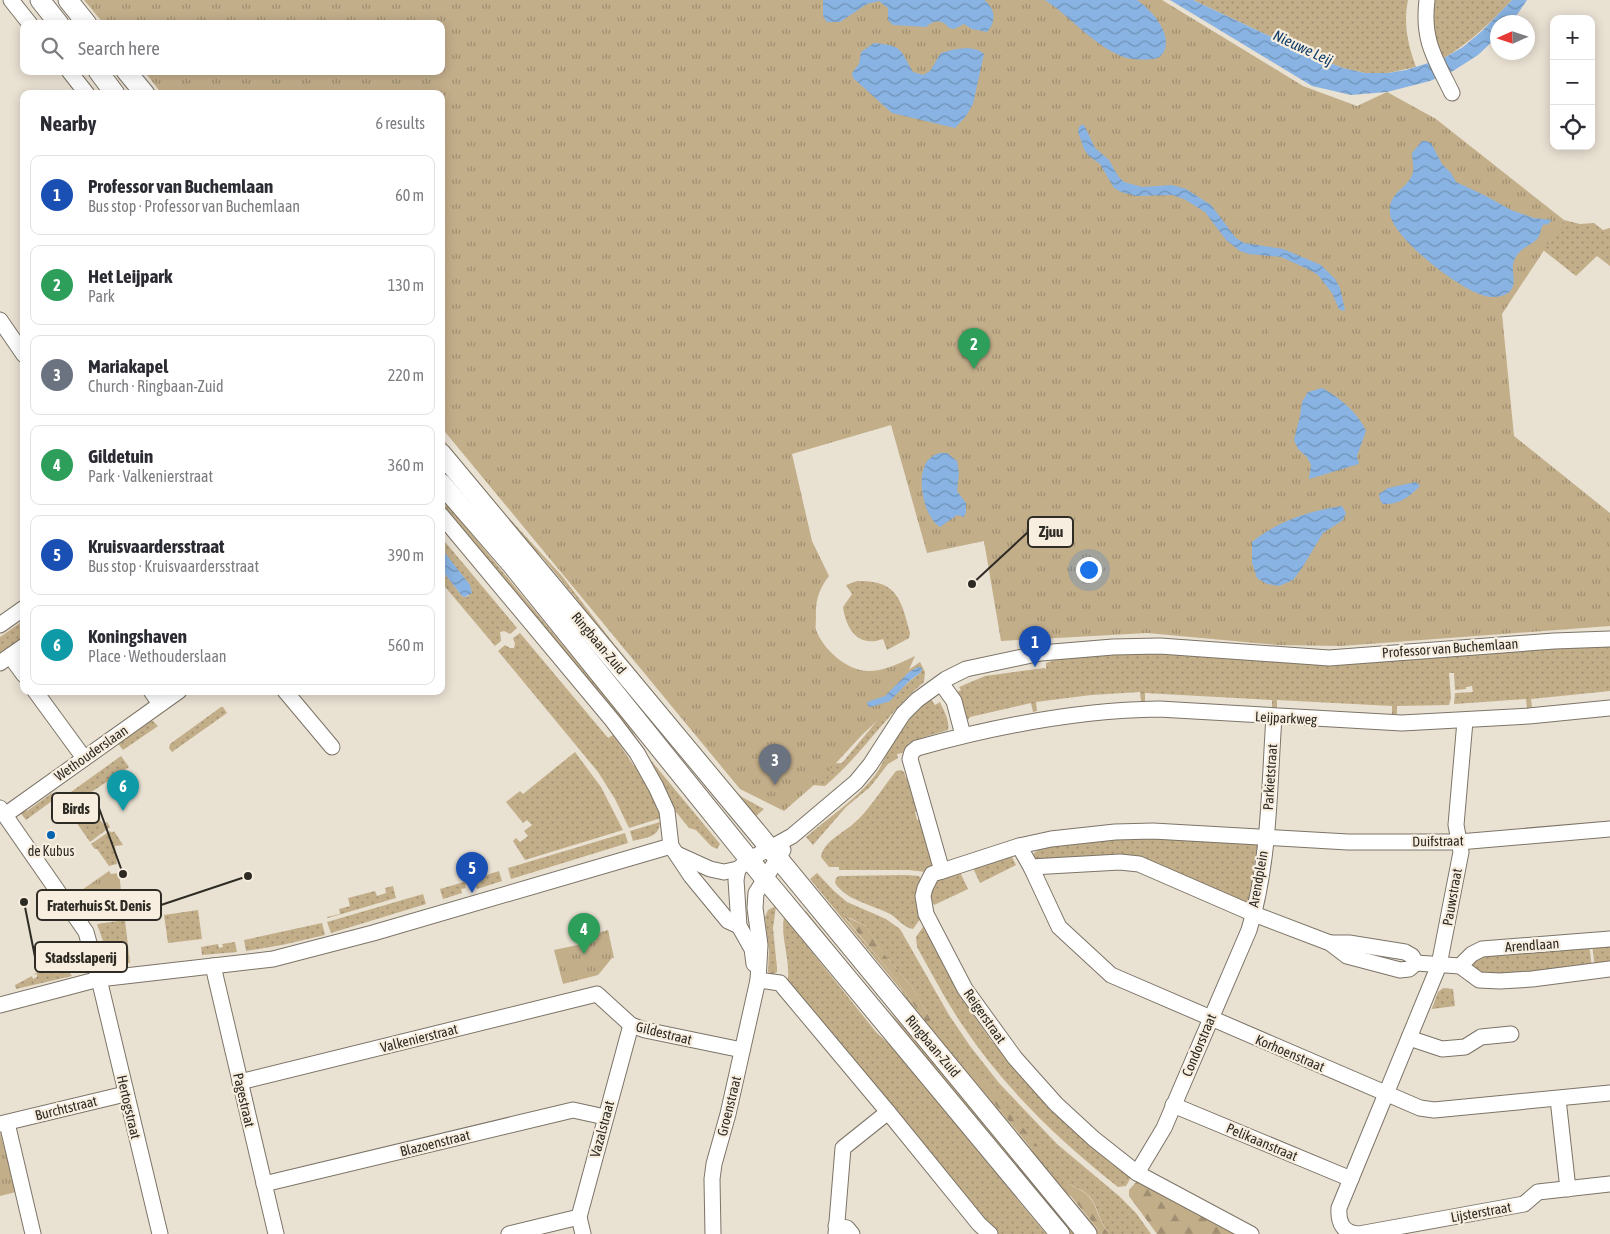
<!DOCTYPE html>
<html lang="en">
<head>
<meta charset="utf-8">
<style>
  body { margin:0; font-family:"Asap Condensed",sans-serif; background:#f2f2f3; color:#2b2b33 }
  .controls { position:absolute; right:15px; top:15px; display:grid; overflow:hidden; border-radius:10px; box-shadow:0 2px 12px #0003 }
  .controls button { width:45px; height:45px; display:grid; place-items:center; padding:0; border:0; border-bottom:1px solid #e1e1e2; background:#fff; color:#2b2b33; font:25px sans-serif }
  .compass { position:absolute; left:1490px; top:15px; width:45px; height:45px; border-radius:50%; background:#fff; box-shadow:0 2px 12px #0003; rotate:267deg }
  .you { position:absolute; left:1088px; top:569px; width:18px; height:18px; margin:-12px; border:4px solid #fff; border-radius:50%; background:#1a73e8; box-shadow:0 0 0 8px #1a73e833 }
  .badge { display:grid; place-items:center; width:32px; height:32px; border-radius:50%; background:#1a73e8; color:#fff; font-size:16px; font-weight:700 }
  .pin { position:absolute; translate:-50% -41px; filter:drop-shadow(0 1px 2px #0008) }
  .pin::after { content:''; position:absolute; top:26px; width:18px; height:15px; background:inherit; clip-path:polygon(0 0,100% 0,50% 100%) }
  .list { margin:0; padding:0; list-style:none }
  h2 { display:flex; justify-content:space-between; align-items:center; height:65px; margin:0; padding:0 20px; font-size:21px }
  h2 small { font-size:16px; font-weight:400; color:#7c7c81 }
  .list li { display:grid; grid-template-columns:32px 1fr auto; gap:15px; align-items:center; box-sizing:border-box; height:80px; margin:0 10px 10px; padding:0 10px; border:1px solid #e1e1e2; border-radius:10px }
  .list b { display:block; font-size:19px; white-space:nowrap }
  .list p { margin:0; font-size:16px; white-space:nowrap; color:#7c7c81 }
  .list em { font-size:16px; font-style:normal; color:#7c7c81 }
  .icon { flex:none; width:28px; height:28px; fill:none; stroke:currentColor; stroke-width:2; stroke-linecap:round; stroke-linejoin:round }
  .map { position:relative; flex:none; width:1610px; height:1234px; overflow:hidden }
  .search { position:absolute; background:#fff; box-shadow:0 2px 12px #0003; left:20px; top:20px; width:425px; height:55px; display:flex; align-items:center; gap:12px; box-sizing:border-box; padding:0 18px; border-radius:10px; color:#7c7c81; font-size:19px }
  .panel { position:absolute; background:#fff; box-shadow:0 2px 12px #0003; left:20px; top:90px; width:425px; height:605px; border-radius:10px }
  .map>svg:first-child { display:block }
</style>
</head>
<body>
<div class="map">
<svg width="1610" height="1234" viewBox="0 0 1610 1234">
  <defs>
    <pattern id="grass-dots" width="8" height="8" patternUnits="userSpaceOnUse" patternTransform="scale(1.25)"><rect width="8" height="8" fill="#c3ae8a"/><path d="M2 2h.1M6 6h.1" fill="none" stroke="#9f8e71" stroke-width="1.8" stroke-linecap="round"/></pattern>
    <pattern id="forest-firs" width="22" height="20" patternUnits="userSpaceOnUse" patternTransform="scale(1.25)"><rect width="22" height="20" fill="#c3ae8a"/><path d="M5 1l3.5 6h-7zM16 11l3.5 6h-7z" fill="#9f8e71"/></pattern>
    <pattern id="park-tufts" width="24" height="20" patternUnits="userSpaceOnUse" patternTransform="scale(1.25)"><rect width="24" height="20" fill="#c3ae8a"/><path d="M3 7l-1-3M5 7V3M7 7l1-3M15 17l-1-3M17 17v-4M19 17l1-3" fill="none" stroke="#9f8e71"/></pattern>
    <pattern id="water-waves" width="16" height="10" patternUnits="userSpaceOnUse" patternTransform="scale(1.25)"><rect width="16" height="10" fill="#88b3e2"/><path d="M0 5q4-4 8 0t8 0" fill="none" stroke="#7092b7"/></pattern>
  </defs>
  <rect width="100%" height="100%" fill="#e9e1d2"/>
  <!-- grass -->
  <g fill="url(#grass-dots)" fill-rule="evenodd">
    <path d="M1193,0H1408C1403,24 1408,45 1416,67L1388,73H1365L1343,68L1312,56Z"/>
    <path d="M1434,0H1512C1491,22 1471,42 1444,58L1433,40L1431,27Z"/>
    <path d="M1564,220L1580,224L1594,223L1603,230L1610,228V266L1597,256L1576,276L1543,250Z"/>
    <path d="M441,437L508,517L562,576L614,644L735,791L742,797L764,809L754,818L605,641L576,598L542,557L504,520L441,444Z"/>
    <path d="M441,497L627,723L649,758L720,844L717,849L711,846L696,830L689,828L676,812H671L647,755L630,731L441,503Z"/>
    <path d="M441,537L517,628L510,634L504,631L500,632L501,641L495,646L441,582V569L462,596L465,597L469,596L455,567L441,548Z"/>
    <path d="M857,581C898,580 901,600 910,633L909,638L887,650L883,639C858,648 846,629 843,607L852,594L846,585Z"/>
    <path d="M24,620V638L0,656V637Z"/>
    <path d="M520,633L608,738L613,735L634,766L637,764L660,811L661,818L629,828L615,799L598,772L498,651L505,645L510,648H514L515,644L513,638Z"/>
    <path d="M1610,644V691L1531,699L1532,707L1527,708L1526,699L1454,704L1455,693L1473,692L1472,686L1466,687V689L1455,690L1454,673H1449L1451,698L1449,705L1397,706V714H1392V706L1277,700V709H1272V700L1145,693V701H1141L1140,692L1091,695L1036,702L1037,711L1033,712L1031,703L970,717L968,720L969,722L955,693L961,690L959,687L985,676L1044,668L1046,669V663L1063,657L1122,652L1184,654L1307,663Z"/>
    <path d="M920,662L925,672L924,682C887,713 862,755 825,786L812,785L821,764L842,763L876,722L900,689L921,672L904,673Z"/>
    <path d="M931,699L935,705L940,702C944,711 950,721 948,730L915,740L909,743L902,753L897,754L898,758L888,764L870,787L846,807L813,845L806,837C827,819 855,800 872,779C880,770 884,759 889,749C899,730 914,712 931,699Z"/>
    <path d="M221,707H223L227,713L172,752L169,748L170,744Z"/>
    <path d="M148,720L153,721L158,726L123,750L116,741H123L147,724Z"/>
    <path d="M575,752L601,787L623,830L525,860L513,841L516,838L520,842L528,836L524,831L532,825L527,820L523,823L506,802L520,791L523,794Z"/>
    <path d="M121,756L129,767L84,797L103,824L107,822L110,827L90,842L67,809L68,802L64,797Z"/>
    <path d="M901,770L904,772L906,778L911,777L920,810L915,812L917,820L922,819L934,866L926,872L909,870H839V867H829L821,857C823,842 843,833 853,824C868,812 883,787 896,771Z"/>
    <path d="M52,793L56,798L26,820L19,811L25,807L27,811Z"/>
    <path d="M660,822C659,838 647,837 633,841L630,831Z"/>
    <path d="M110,831L112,833L114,831L123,845L115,846L117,864L109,866L97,849H95L91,844Z"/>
    <path d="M625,833L628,843L511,879L508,868Z"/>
    <path d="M1108,836L1254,842L1258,845L1259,854H1256L1253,873L1257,874L1255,878H1253L1249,904L1161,870L1036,859L1034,857L1033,854L1038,850L1037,846Z"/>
    <path d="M1011,855L1016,865L980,883L972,866Z"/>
    <path d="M959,870L968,889L934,905L928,892L933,881Z"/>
    <path d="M499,871L502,881L477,889L474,879Z"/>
    <path d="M817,873L834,891L847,902L886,919L900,929L949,1015L970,1046L999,1083L1057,1144L1119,1196L1136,1213L1151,1234H1109C1092,1211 1102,1196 1068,1184L1070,1197L1102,1234H1095L932,1037L901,990L810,879ZM844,917L850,918L866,926L884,954L912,987L931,1020L926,1023L898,982ZM968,1060L1034,1153L963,1064Z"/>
    <path d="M906,875L919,876L922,881L921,918L913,929C903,928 898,918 890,914C871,904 847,901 835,883L836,878L839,876Z"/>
    <path d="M471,880L472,883L465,885L466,888L461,889L462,893L443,899L440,889Z"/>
    <path d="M393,886L396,898L328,918L327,917L340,914L339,909L350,906L348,898L375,891L377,896L386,893L385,888Z"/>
    <path d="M423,894L426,904L331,933L327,922Z"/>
    <path d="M776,906L773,928L777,968V972L772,975L768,972L769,950L765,917L768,910Z"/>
    <path d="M198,910L202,939L168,943L164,915Z"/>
    <path d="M806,911L881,1004L924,1047L1079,1234H1067L802,914Z"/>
    <path d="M784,917L876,1032L890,1045L1046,1234H997L787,985C792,963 780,939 784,917Z"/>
    <path d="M125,920L130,963L116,964L109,958L97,924Z"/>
    <path d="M322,923L325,935L282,945L246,951L244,940Z"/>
    <path d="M923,927H927V932L946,970L949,969L970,1005L968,1007L993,1043L996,1042L1023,1076L1022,1078L1050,1109L1082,1135L1081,1138L1113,1165L1115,1163L1131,1177L1126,1186L1118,1187C1059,1140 1005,1089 963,1026C946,1001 932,974 917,947L916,937Z"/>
    <path d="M235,942L237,952L202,955L201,947L218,944L219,948L223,947L222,944Z"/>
    <path d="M1610,942V966L1595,968L1592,944Z"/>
    <path d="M1589,944L1592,968L1538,976L1475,973L1470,962L1482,954Z"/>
    <path d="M61,958L72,976L16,989L15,985L32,976L33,979L37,977V974L33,975Z"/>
    <path d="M1443,988L1453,989L1455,1006L1432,1009L1431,1011L1438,992Z"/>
  </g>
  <!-- forest -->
  <g fill="url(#forest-firs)">
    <path d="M844,916L866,926L884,954L912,987L931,1020L927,1024L898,982Z"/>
    <path d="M968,1059L1040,1149L1035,1153L962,1064Z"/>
    <path d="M1137,1181L1243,1234H1157L1129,1196V1190Z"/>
    <path d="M1068,1184C1102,1197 1091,1211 1109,1234H1102L1064,1188Z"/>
  </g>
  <!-- park -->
  <g fill="url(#park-tufts)">
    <path d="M84,0H1162L1303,86L1357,106L1387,92L1436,119L1564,220L1502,314L1514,436L1610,513V626L1341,646L1277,645L1147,633L1001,641L984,541L927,553L891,425L792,454L812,541L829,576C819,589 815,601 816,618C816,622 815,627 816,630C823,649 847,671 868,671C885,671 900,663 915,656L893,706L862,735L823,777L784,811L740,789L441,427V94H162L144,71H441V24H104Z"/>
    <path d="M109,871L111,874L119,873L124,917L95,921L76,894Z"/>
    <path d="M608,930L614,958H612L598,975L563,984L554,950L596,941L595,934Z"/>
    <path d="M0,1132L16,1192L0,1196Z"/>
  </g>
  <!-- pitch -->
  <path fill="#c3ae8a" d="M1270,323L1287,325L1286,342L1268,340Z"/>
  <!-- water -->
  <g fill="url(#water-waves)">
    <path d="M823,0H984C995,8 997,21 987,32L972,29L964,24L954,29L949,28C943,19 933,20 926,27L893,25L888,20V8L879,1L867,4L840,22H827L823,16Z"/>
    <path d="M1045,0H1137C1150,9 1171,31 1165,49C1164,53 1161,55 1158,58C1148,60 1137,60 1127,58C1098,50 1070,16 1045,0Z"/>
    <path d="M1170,0H1193L1312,56L1343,68L1365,73H1388L1406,70L1444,58L1463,47L1482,31L1512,0H1527L1512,22H1498L1497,37L1478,55L1453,71L1430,81L1387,92L1351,95L1312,86Z"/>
    <path d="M874,43C903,46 899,48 913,72L923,75L930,71L941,53C954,49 973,44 984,54L973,104L966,116L955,128L892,113L853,78L852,73L859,64L861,52Z"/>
    <path d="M1081,125H1084L1095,148L1109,160L1118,176L1124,182L1142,187L1172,185L1186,189L1211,205L1236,238L1244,243L1283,249L1321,265L1335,279L1340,288L1345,310L1343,311L1339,309L1332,293L1318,275L1310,270L1281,257L1249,254L1240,251L1226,240L1205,212L1184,199L1172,195L1136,196L1121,192L1114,188L1100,164L1089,156L1084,149L1078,132L1079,127Z"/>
    <path d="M1422,141H1426L1431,143L1442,164L1451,173L1456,182L1486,196L1511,210L1534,218L1552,220L1547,225L1544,224C1540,229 1541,233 1538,238C1530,247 1519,247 1514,261C1510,271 1519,285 1508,293C1501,298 1490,298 1482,295C1458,288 1394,239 1390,214C1387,192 1409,189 1413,172C1414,166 1412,159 1412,153Z"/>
    <path d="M1322,388C1338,396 1359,414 1366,431L1357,456L1359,464L1309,479L1311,465L1307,457L1298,449L1294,440L1300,416L1302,402L1308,392Z"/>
    <path d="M940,453H947L957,461L959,473L957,491L966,503V512L964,517L957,515L940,527C924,517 917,481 925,465C928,458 934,455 940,453Z"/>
    <path d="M1416,482L1420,486C1409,497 1399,505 1383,504L1380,500L1379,494L1388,488Z"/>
    <path d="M1342,506L1346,513L1343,520L1323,533L1302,568L1293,580L1279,586L1267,584L1257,578L1252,563V542C1278,521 1309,511 1342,506Z"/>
    <path d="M441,548L470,585L472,593L465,597L462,596L441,569Z"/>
    <path d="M918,667L922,668L921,672L908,682L890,701L871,707L868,706L867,702L885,696L909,672Z"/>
  </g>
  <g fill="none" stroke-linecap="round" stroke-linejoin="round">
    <!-- minor casing -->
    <g stroke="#7c7467" stroke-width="17">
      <g id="minor">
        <path d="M11,0L30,24"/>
        <path d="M1427,0C1422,41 1435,58 1452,93"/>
        <path d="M69,71L87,94"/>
        <path d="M0,320L24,355"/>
        <path d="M441,515L612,720L637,753L656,787L667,811L671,846L691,876L728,921L739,926"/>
        <path d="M0,625L24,608"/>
        <path d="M10,656L24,675"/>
        <path d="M0,663L24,646"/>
        <path d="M941,683L954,701L963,735"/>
        <path d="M35,691L84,758"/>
        <path d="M151,691L160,704"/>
        <path d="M285,691L332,747"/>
        <path d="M1465,721L1456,825L1461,852L1439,965L1339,1208C1338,1223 1343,1233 1359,1234L1524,1204L1538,1192L1610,1184"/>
        <path d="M0,808L86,932L99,979L160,1234"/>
        <path d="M5,815L179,691"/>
        <path d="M1610,829L1459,842H1348L1153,831L1115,832L1051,839L1019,846L1031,867L1120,862L1139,864L1254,914L1330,943L1347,956L1400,970L1409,969L1416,963L1460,966L1479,980L1500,981L1532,979L1610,969"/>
        <path d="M677,854L710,869L724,872L738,869L750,859L792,836L856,782L870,765L903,714L917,700L946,679L966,669L1041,653L1113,647L1160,646L1329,658L1554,641L1610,639"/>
        <path d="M1031,867L1059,927L1111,975L1420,1108L1434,1110L1610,1093"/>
        <path d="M738,869L736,880L739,926L752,949L754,964"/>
        <path d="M942,871L1019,846"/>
        <path d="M1330,943H1349L1405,952L1412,956L1416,963"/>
        <path d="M213,966L276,1234"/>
        <path d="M1460,966L1472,954L1482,949L1610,939"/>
        <path d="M758,980L780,983L888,1112L979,1224L990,1234"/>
        <path d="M0,1005L99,979L273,959L373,933L671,846"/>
        <path d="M1409,1038L1442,1049L1465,1047L1481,1037L1511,1034"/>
        <path d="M240,1082L597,994L631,1025L645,1030L742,1050"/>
        <path d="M1558,1099L1568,1189"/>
        <path d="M1173,1105L1351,1179"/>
        <path d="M7,1123L33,1234"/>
        <path d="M0,1124L125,1094"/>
        <path d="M1137,1173L1164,1128L1249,930C1270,862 1269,787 1274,717"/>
        <path d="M264,1184L573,1110L605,1117"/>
        <path d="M836,1226L847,1228L852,1234"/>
        <path d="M509,1234L579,1217"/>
        <path d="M583,1234L579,1217L631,1025"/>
        <path d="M713,1234L712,1179L714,1164L728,1114L758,980L760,945L755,908L756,893L783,850"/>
        <path d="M836,1234L843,1148L888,1112"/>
        <path d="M1251,1234L1137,1173L1094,1139L1056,1104L1015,1058L965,989L926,914L923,896L925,888L932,874L942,871L910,759L912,752L917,748C996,726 1076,710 1159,709L1402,723L1529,716L1610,708"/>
      </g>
    </g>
    <!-- major casing -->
    <g stroke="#7c7467" stroke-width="21">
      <g id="major">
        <path d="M40,0L59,24"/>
        <path d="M68,0L87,24"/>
        <path d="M98,71L115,94"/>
        <path d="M126,71L145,94"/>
        <path d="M441,453L754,829L1087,1234"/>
        <path d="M441,483L512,565L765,879L1060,1234"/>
      </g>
    </g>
    <!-- minor -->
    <use href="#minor" stroke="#fff" stroke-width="15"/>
    <!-- major -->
    <use href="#major" stroke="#fff" stroke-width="19"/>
  </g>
  <!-- markers -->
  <circle fill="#0563b0" stroke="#f7eedf" stroke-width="2" cx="51" cy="835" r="5"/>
  <g text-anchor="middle" stroke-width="4.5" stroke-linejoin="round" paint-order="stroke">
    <!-- street labels -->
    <g font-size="14" fill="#2e2b25" stroke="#f7eedf">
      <text transform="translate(599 643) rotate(50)" y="5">Ringbaan-Zuid</text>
      <text transform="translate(1450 648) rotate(-4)" y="5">Professor van Buchemlaan</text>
      <text transform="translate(1286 718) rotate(3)" y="5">Leijparkweg</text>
      <text transform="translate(91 753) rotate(-35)" y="5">Wethouderslaan</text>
      <text transform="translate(1270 777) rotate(-86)" y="5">Parkietstraat</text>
      <text transform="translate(1438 841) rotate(-1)" y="5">Duifstraat</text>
      <text transform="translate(1258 879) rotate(-80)" y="5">Arendplein</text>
      <text transform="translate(1452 897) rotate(-80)" y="5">Pauwstraat</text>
      <text transform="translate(1532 945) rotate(-4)" y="5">Arendlaan</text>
      <text transform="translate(985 1016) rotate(55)" y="5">Reigerstraat</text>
      <text transform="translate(664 1033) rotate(14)" y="5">Gildestraat</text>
      <text transform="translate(419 1038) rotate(-14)" y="5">Valkenierstraat</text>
      <text transform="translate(1199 1045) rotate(-67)" y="5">Condorstraat</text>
      <text transform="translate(933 1046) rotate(50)" y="5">Ringbaan-Zuid</text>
      <text transform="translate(1290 1053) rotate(23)" y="5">Korhoenstraat</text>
      <text transform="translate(244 1100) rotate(77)" y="5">Pagestraat</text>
      <text transform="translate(729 1106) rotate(-76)" y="5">Groenstraat</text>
      <text transform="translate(129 1107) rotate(77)" y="5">Hertogstraat</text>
      <text transform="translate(66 1108) rotate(-14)" y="5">Burchtstraat</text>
      <text transform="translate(602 1129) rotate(-75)" y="5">Vazalstraat</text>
      <text transform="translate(1262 1142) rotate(23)" y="5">Pelikaanstraat</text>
      <text transform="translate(435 1143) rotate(-14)" y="5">Blazoenstraat</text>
      <text transform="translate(1481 1212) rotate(-10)" y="5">Lijsterstraat</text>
    </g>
    <!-- poi labels -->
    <g font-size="14" fill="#2e2b25" stroke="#f7eedf">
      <text x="51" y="856">de Kubus</text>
    </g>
    <!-- water labels -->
    <g font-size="15" font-style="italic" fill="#103d68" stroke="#f7eedf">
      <text transform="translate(1303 48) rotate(25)" y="5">Nieuwe Leij</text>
    </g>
  </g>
  <!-- callouts -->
  <path fill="none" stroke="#2e2b25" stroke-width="2" d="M972 584L1028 532M123 874L99 808M248 876L161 905M24 902L35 957"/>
  <g fill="#2e2b25" stroke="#f7eedf" stroke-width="2">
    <circle cx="972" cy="584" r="5"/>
    <circle cx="123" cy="874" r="5"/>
    <circle cx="248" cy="876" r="5"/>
    <circle cx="24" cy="902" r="5"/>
  </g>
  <g fill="#f7eedf" stroke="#2e2b25" stroke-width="2">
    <rect x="1028" y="517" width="45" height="30" rx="5"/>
    <rect x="52" y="793" width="47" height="30" rx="5"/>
    <rect x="37" y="890" width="124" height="30" rx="5"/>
    <rect x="35" y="942" width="92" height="30" rx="5"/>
  </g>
  <g font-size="15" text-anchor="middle" font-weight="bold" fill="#2e2b25">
    <text x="1051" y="537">Zjuu</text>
    <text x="76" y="814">Birds</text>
    <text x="99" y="911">Fraterhuis St. Denis</text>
    <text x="81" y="963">Stadsslaperij</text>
  </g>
</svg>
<div class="controls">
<button>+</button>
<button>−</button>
<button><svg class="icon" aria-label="locate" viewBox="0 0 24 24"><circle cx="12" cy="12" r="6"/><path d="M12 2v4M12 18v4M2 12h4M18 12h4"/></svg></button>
</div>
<svg class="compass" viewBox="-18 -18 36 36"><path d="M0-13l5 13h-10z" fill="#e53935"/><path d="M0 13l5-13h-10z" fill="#7c7c81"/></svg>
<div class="you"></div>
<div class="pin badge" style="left:1035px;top:667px;background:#1a4fb4">1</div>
<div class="pin badge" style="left:974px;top:369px;background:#2e9e5b">2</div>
<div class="pin badge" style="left:775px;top:785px;background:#6b7280">3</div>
<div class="pin badge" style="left:584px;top:954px;background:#2e9e5b">4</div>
<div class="pin badge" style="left:472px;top:893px;background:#1a4fb4">5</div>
<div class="pin badge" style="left:123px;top:811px;background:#0f9aa8">6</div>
<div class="search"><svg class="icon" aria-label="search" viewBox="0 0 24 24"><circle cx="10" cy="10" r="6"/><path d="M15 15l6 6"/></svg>Search here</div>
<section class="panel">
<h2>Nearby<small>6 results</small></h2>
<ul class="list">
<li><span class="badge" style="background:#1a4fb4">1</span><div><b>Professor van Buchemlaan</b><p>Bus stop · Professor van Buchemlaan</p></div><em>60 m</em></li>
<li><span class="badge" style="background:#2e9e5b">2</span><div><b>Het Leijpark</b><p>Park</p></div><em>130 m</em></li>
<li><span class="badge" style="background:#6b7280">3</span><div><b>Mariakapel</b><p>Church · Ringbaan-Zuid</p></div><em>220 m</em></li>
<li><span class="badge" style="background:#2e9e5b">4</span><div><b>Gildetuin</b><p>Park · Valkenierstraat</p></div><em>360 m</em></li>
<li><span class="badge" style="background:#1a4fb4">5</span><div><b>Kruisvaardersstraat</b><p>Bus stop · Kruisvaardersstraat</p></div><em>390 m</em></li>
<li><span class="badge" style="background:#0f9aa8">6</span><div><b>Koningshaven</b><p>Place · Wethouderslaan</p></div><em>560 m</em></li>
</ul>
</section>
</div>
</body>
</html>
